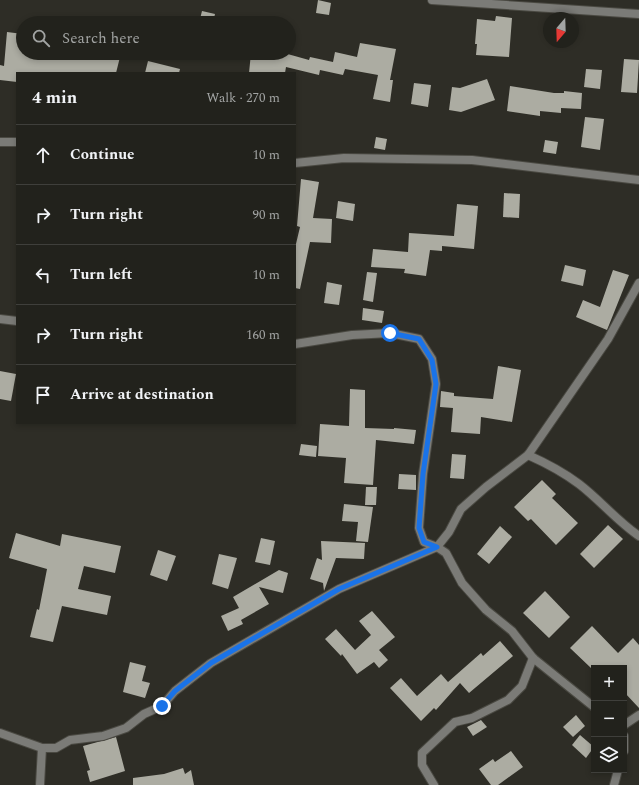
<!DOCTYPE html>
<html lang="en">
<head>
<meta charset="utf-8">
<style>
  body { margin:0; font-family:Spectral,serif; background:#2a2a25; color:#f1f3f6 }
  .controls { position:absolute; right:12px; bottom:12px; display:grid; overflow:hidden; border-radius:0px; box-shadow:0 2px 6px #0003 }
  .controls button { width:36px; height:36px; display:grid; place-items:center; padding:0; border:0; border-bottom:1px solid #3f3f3b; background:#22221c; color:#f1f3f6; font:20px sans-serif }
  .compass { position:absolute; left:543px; top:12px; width:36px; height:36px; border-radius:50%; background:#22221c; box-shadow:0 2px 6px #0003; rotate:199deg }
  .stop { position:absolute; width:12px; height:12px; margin:-9px; border:3px solid #1a73e8; border-radius:50%; background:#fff }
  .stop.end { background:#1a73e8; border-color:#fff; box-shadow:0 1px 4px #0008 }
  .list { margin:0; padding:0; list-style:none }
  h2 { display:flex; justify-content:space-between; align-items:center; height:52px; margin:0; padding:0 16px; font-size:17px }
  h2 small { font-size:13px; font-weight:400; color:#a2a4a3 }
  .list li { display:grid; grid-template-columns:26px 1fr auto; gap:12px; align-items:center; box-sizing:border-box; height:60px; padding:0 16px; border-top:1px solid #3f3f3b }
  .list b { display:block; font-size:15px; white-space:nowrap }
  .list em { font-size:13px; font-style:normal; color:#a2a4a3 }
  .icon { flex:none; width:22px; height:22px; fill:none; stroke:currentColor; stroke-width:2; stroke-linecap:round; stroke-linejoin:round }
  .map { position:relative; flex:none; width:639px; height:785px; overflow:hidden }
  .search { position:absolute; background:#22221c; box-shadow:0 2px 6px #0003; left:16px; top:16px; width:280px; height:44px; display:flex; align-items:center; gap:10px; box-sizing:border-box; padding:0 14px; border-radius:22px; color:#a2a4a3; font-size:15px }
  .panel { position:absolute; background:#22221c; box-shadow:0 2px 6px #0003; left:16px; top:72px; width:280px; height:352px; border-radius:0px }
  .map>svg:first-child { display:block }
</style>
</head>
<body>
<div class="map">
<svg width="639" height="785" viewBox="0 0 639 785">
  <rect width="100%" height="100%" fill="#2e2d26"/>
  <!-- building -->
  <g fill="#acaca2">
    <path d="M318,0L331,3L329,15L316,13Z"/>
    <path d="M202,11L215,14L213,23H199Z"/>
    <path d="M496,16L512,18L509,57L476,55L477,44H475L477,19L495,21Z"/>
    <path d="M7,32L23,34L22,53H121L116,73H17V82L0,80V65L4,66Z"/>
    <path d="M360,43L396,49L390,80H393L390,102L373,99L378,75L345,69L343,75L320,70L319,75L286,67L285,73H249L251,53H284L309,60L310,57L333,62L335,52L357,57Z"/>
    <path d="M624,59L639,60L637,93L621,92Z"/>
    <path d="M148,61L180,69L179,73H145Z"/>
    <path d="M586,69L602,70L600,89L584,87Z"/>
    <path d="M487,79L495,100L461,112L449,110L452,87L460,88Z"/>
    <path d="M414,83L431,85L428,107L411,104Z"/>
    <path d="M510,86L554,93H564V91L582,93L581,109L561,108V113L540,111V116L507,111Z"/>
    <path d="M585,117L604,119L600,150L581,147Z"/>
    <path d="M376,137L387,139L385,150L374,148Z"/>
    <path d="M545,140L558,142L556,154L543,152Z"/>
    <path d="M301,179L319,182L313,218L332,219L331,243L310,242L300,289L295,288V248L300,227L297,226Z"/>
    <path d="M504,193L520,194L519,218L503,217Z"/>
    <path d="M338,201L355,204L353,221L336,218Z"/>
    <path d="M457,204L478,206L474,249L442,246V251L430,250L426,276L404,273L405,269L371,267L373,249L408,252L409,233L454,236Z"/>
    <path d="M565,265L586,270L583,286L561,281Z"/>
    <path d="M613,270L629,275L607,330L576,317L583,300L600,307Z"/>
    <path d="M367,272L377,273L373,302L363,300Z"/>
    <path d="M327,282L342,285L339,305L324,303Z"/>
    <path d="M363,308L384,311L382,323L362,320Z"/>
    <path d="M498,366L521,370L512,422L481,417L480,434L451,432L453,408L440,407L441,391L454,393V396L493,399Z"/>
    <path d="M0,371L16,374L11,401L0,399Z"/>
    <path d="M350,389L365,390V428L394,429V428L416,430L414,444L376,440L373,485L344,483L346,458L318,456L320,424L349,426Z"/>
    <path d="M301,444L317,446L316,457L299,455Z"/>
    <path d="M452,454L466,455L464,479L450,478Z"/>
    <path d="M399,474L416,475V490L398,489Z"/>
    <path d="M542,480L556,494L552,498L578,523L556,545L531,519L528,521L514,507Z"/>
    <path d="M366,487H377L376,505H365Z"/>
    <path d="M344,504L373,507L368,542L356,541L358,522L342,521Z"/>
    <path d="M608,525L623,539L594,568L580,554Z"/>
    <path d="M500,526L512,537L489,564L477,554Z"/>
    <path d="M16,533L60,546L62,534L121,546L115,573L84,566L78,589L111,596L107,615L62,606L53,642L30,637L37,609L39,610L47,569L9,558Z"/>
    <path d="M261,538L275,541L270,565L255,562Z"/>
    <path d="M321,541L365,543L364,559L336,558L324,591L323,583L310,579L317,558L322,560Z"/>
    <path d="M158,550L176,556L167,581L150,575Z"/>
    <path d="M219,554L237,558L228,589L212,584Z"/>
    <path d="M279,570L288,573L283,593L259,587L269,604L241,620L243,624L228,631L221,616L239,608L233,597Z"/>
    <path d="M545,591L570,617L549,638L523,613Z"/>
    <path d="M372,611L395,637L379,650L388,660L379,668L374,662L357,674L342,654L341,656L325,639L336,629L355,650L371,635L359,621Z"/>
    <path d="M592,626L618,653L633,638L639,645V708L624,692V668H591L570,648Z"/>
    <path d="M500,641L513,656L469,693L460,683L436,710L434,708L421,721L390,688L401,678L417,696L441,674L448,682L481,653L483,656Z"/>
    <path d="M130,662L146,666L142,681L150,683L145,698L123,692Z"/>
    <path d="M576,715L585,726L573,737L563,727Z"/>
    <path d="M481,720L487,727L473,736L467,727Z"/>
    <path d="M580,735L594,747L586,758L572,745Z"/>
    <path d="M116,737L125,771L90,782L87,771L90,770L83,746Z"/>
    <path d="M511,751L523,767L498,785H491L479,769L493,759L495,762Z"/>
    <path d="M183,768L185,774L191,770L194,785H133V778L164,774Z"/>
  </g>
  <g fill="none" stroke-linecap="round" stroke-linejoin="round">
    <!-- minor casing -->
    <g stroke="#4a4942" stroke-width="10">
      <g id="minor">
        <path d="M432,0L639,14"/>
        <path d="M0,142H17"/>
        <path d="M295,163L344,158L472,160L639,180"/>
        <path d="M0,319L17,321"/>
        <path d="M528,455C546,463 563,472 579,484C600,500 617,521 639,536"/>
        <path d="M594,707L533,658L512,631L486,610L462,583L446,553L437,547L449,532L461,509L486,487L528,455L608,339L639,283"/>
        <path d="M624,725L639,715"/>
        <path d="M0,733L42,748H56L70,740L103,736L126,728L144,714L162,706L175,691L211,663L339,589L437,547L424,542L419,528L423,474L436,384L432,359L419,339L390,333L352,335L295,344"/>
        <path d="M624,736V751"/>
        <path d="M40,785L42,748"/>
        <path d="M434,785L422,765V753L455,722L472,718L508,700L522,686L533,658"/>
        <path d="M614,785L618,770"/>
      </g>
    </g>
    <!-- minor -->
    <use href="#minor" stroke="#7b7b77" stroke-width="8"/>
  </g>
  <g fill="none" stroke-linecap="round" stroke-linejoin="round">
    <!-- route -->
    <path stroke="#1a73e8" stroke-width="5" d="M162,706L175,691L211,663L339,589L437,547L424,542L419,528L423,474L436,384L432,360L419,339L390,333"/>
  </g>
</svg>
<div class="controls">
<button>+</button>
<button>−</button>
<button><svg class="icon" aria-label="layers" viewBox="0 0 24 24"><path d="M12 4l9 5-9 5-9-5zM3 14l9 5 9-5"/></svg></button>
</div>
<svg class="compass" viewBox="-18 -18 36 36"><path d="M0-13l5 13h-10z" fill="#e53935"/><path d="M0 13l5-13h-10z" fill="#a2a4a3"/></svg>
<div class="stop" style="left:390px;top:333px"></div>
<div class="stop end" style="left:162px;top:706px"></div>
<div class="search"><svg class="icon" aria-label="search" viewBox="0 0 24 24"><circle cx="10" cy="10" r="6"/><path d="M15 15l6 6"/></svg>Search here</div>
<section class="panel">
<h2>4 min<small>Walk · 270 m</small></h2>
<ul class="list">
<li><svg class="icon" aria-label="ahead" viewBox="0 0 24 24"><path d="M12 20V5M6 11l6-6 6 6"/></svg><div><b>Continue</b></div><em>10 m</em></li>
<li><svg class="icon" aria-label="right" viewBox="0 0 24 24"><path d="M7 20v-9h11M14 6l5 5-5 5"/></svg><div><b>Turn right</b></div><em>90 m</em></li>
<li><svg class="icon" aria-label="left" viewBox="0 0 24 24"><path d="M17 20v-9H6M10 6l-5 5 5 5"/></svg><div><b>Turn left</b></div><em>10 m</em></li>
<li><svg class="icon" aria-label="right" viewBox="0 0 24 24"><path d="M7 20v-9h11M14 6l5 5-5 5"/></svg><div><b>Turn right</b></div><em>160 m</em></li>
<li><svg class="icon" aria-label="arrive" viewBox="0 0 24 24"><path d="M6 21V4h12l-3 4 3 4H6"/></svg><div><b>Arrive at destination</b></div></li>
</ul>
</section>
</div>
</body>
</html>
